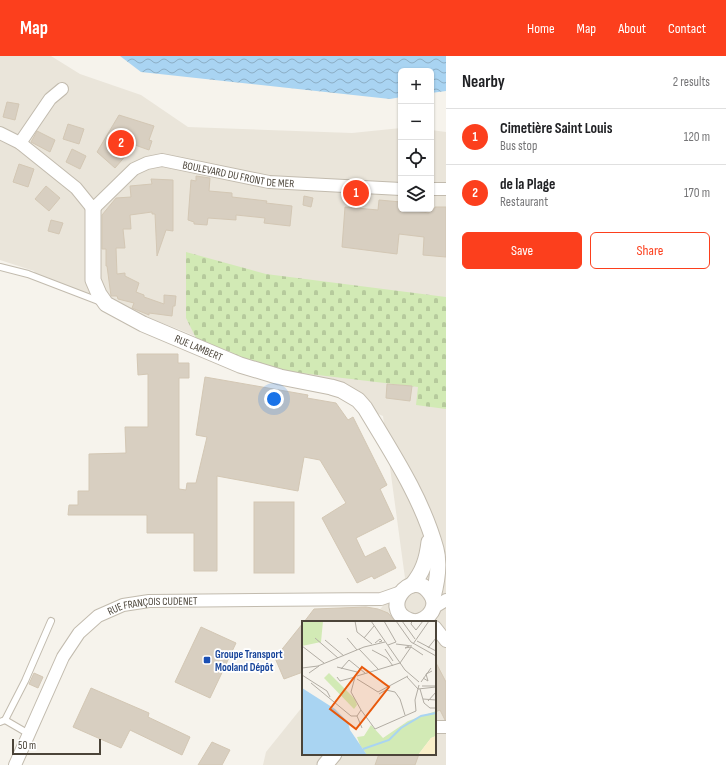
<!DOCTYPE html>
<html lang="en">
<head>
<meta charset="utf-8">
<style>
  body { margin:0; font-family:"Sofia Sans Condensed",sans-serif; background:#f2f2f2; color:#202124 }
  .controls { position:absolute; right:12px; top:12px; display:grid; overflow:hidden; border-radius:6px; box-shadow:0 1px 3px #0004 }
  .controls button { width:36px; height:36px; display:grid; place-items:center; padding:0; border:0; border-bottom:1px solid #e0e0e0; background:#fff; color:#202124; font:20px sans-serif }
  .scale { position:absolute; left:12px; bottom:10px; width:89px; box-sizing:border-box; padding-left:4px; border:2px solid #4b4439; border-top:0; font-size:11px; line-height:14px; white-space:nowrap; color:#4b4439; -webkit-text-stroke:3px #fff; paint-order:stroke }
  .you { position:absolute; left:274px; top:343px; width:14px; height:14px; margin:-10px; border:3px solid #fff; border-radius:50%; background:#1a73e8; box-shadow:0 0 0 6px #1a73e833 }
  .badge { display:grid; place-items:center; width:26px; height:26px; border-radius:50%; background:#fc3f1d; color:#fff; font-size:13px; font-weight:700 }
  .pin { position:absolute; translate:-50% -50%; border:2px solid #fff; box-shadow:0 1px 4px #0006 }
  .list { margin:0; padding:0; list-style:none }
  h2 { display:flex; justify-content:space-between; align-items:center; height:52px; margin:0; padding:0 16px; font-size:17px }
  h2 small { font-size:13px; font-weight:400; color:#757577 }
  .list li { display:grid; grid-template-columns:26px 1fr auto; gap:12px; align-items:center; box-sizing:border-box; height:56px; padding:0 16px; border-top:1px solid #e0e0e0 }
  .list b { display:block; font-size:15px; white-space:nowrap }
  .list p { margin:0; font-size:13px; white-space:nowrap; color:#757577 }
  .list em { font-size:13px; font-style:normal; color:#757577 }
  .actions { display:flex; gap:8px; padding:12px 16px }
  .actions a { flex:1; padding:9px 0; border:1px solid #fc3f1d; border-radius:6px; text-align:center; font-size:14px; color:#fc3f1d }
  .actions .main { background:#fc3f1d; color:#fff }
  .icon { flex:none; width:22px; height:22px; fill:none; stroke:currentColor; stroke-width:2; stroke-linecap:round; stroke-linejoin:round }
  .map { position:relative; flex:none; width:446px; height:709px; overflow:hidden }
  header { display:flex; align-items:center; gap:24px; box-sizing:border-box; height:56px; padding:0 20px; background:#fc3f1d; color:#fff }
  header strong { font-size:19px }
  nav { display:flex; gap:22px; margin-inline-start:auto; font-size:14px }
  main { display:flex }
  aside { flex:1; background:#fff }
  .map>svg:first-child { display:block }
</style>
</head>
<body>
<header>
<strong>Map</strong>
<nav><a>Home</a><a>Map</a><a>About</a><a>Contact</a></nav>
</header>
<main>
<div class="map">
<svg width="446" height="709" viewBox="0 0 446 709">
  <defs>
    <pattern id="cemetery-stones" width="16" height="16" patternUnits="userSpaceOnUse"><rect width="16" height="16" fill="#d2eab5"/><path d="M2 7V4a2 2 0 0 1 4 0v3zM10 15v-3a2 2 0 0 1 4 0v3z" fill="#b6ca9c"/></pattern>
    <pattern id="water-waves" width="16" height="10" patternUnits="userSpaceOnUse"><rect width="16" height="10" fill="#a9d4f2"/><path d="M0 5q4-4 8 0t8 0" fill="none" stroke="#8caec5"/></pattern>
  </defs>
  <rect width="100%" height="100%" fill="#f6f3ec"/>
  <!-- residential -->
  <path fill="#eae5da" d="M0,0H51L80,18L141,39L188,71L352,77L401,72V153H431V74L446,76V709H263L266,696L303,650V698H435V566H370L405,522L383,360L183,275L35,218L34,215L0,204Z"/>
  <!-- cemetery -->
  <path fill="url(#cemetery-stones)" d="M186,196L266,218L446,241V353L416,349L418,331L259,312L196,282L186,262Z"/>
  <!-- water -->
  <path fill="url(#water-waves)" d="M120,0H446V35L431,37V15H401V41L390,43L141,16Z"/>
  <!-- building -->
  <g fill="#d8cfc1" stroke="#d3c7b4">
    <path d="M7,46L19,48L15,64L3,61Z"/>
    <path d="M119,59L154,70L149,84L152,85L149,94L135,89L115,112L97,96Z"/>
    <path d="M68,68L84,73L79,88L63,83Z"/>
    <path d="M37,75L55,84L50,96L31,86Z"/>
    <path d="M72,93L86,100L80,113L66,106Z"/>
    <path d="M19,108L34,113L28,131L13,126Z"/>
    <path d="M196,120L210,122L209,135L232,137V141L267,145L266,147L292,150L290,170L264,167L265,162L236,159V164L208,162L207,169L194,168V166L188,164L191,124L196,125Z"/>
    <path d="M151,123L173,124V175L166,174L157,200L155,158H152V156L130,159L131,173H123L125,192H116L117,218L125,217V220L139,227L136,236L144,239V241L164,248V239L176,240L175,250H173L172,260L149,257V259L132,252L134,247L118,243L117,240H111L107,210H106V193H102V159L116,142L131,141L130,130L152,128Z"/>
    <path d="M46,130L60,142L49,155L35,143Z"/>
    <path d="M304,140L313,142L311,151L303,149Z"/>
    <path d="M379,144L401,146V153L429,157V153L435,152V151H446V201L423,199L424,181L399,178L397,198L342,191L345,151L378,154Z"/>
    <path d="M51,164L63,167L59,178L48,175Z"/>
    <path d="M137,298H178V307H189V322H179V433L186,434L187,427H196L207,381L196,379L205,321L308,339L307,342L336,347L348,364L353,361L387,429L380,433L394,463L356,482L365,501L385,491L396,512L374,523L372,520L357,527L322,462L346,447L320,404L304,401L298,435L217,420V515H194V477H147V459H68L69,449H78V435H89V398L126,397L125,371H148V318L138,319Z"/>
    <path d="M387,328L412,330L410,345L386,342Z"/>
    <rect x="254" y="446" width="40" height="71"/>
    <path d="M366,551L378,553L388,557L396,566H304L314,553Z"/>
    <path d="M303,567V616L284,623L275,602Z"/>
    <path d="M201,571L236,587L210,642L175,626Z"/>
    <path d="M435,605L446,626V664H445L440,654L435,656Z"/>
    <path d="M34,617L43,621L38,632L29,628Z"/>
    <path d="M91,632L149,657L148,661L190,681L182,699L130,674L121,692L73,671Z"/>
    <path d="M212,686L230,694L222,709H198Z"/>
    <path d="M379,698H419L415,709H375Z"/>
  </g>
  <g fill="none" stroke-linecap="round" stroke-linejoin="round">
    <!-- service casing -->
    <g stroke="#c2bbae" stroke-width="8">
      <g id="service">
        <path d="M0,211L28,218L101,246"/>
        <path d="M5,664L29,678"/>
        <path d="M0,666L5,664L25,625L51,565"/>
      </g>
    </g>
    <!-- minor casing -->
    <g stroke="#c2bbae" stroke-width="14">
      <g id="minor">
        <path id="s1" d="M0,77L20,87L76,132L93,153L134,113L147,107L162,104L269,126L401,133"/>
        <path d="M20,87L50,43L62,33"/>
        <path d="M431,133H446"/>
        <path d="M433,552L446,544"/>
        <path d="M435,571L446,585"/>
        <path d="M435,671H446"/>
        <path id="s2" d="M15,709L63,601L79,577L98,560L123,549L149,545L381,543L401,536"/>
      </g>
    </g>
    <!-- tertiary casing -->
    <g stroke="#c2bbae" stroke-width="17">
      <g id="tertiary">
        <path id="s3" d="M93,153V224L99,238L106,248L143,268L240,309L280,321L331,331L341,334L358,344L365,352C392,397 422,442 436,493C440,508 437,526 433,541"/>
        <path d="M412,529C423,516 427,503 429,486"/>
        <path d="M415,566C375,558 411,509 430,537C440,550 429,564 415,566"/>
        <path d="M325,709L334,698"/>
      </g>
    </g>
    <!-- service -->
    <use href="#service" stroke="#fff" stroke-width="6"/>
    <!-- minor -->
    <use href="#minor" stroke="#fff" stroke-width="12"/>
    <!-- tertiary -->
    <use href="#tertiary" stroke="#fff" stroke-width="15"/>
  </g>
  <!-- markers -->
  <rect fill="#1a4fb4" stroke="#fff" stroke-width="1.5" x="203" y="600" width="8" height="8" rx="2"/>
  <g text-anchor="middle" stroke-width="3.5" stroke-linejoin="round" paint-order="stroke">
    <!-- street labels -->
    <g font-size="11" fill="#4b4439" stroke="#fff">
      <text dy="4" stroke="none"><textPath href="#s1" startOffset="286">BOULEVARD DU FRONT DE MER</textPath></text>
      <text dy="4" stroke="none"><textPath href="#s3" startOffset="201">RUE LAMBERT</textPath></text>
      <text dy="4" stroke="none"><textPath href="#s2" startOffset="229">RUE FRANÇOIS CUDENET</textPath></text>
    </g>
    <!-- transit labels -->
    <g font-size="11" font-weight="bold" fill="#164399" stroke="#fff" text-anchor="start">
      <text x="215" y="602">Groupe Transport<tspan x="215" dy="13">Mooland Dépôt</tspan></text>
    </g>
  </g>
  <!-- overview -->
  <g transform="translate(302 565)">
    <rect width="134" height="134" fill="#f6f3ec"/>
    <path d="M0,0H21L19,21L0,25ZM134,90V115L129,117L116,134H65L58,124L55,116L62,115L69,104L81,117L106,100Z" fill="#d2eab5"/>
    <path d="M134,115V134H116L129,117Z" fill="#f9efc9"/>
    <path d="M27,52L53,78L55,84L52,88L22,57Z" fill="#d2eab5"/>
    <path d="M0,67L33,88L46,101L48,109L65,134H0Z" fill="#a9d4f2"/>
    <path fill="none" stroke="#a9d4f2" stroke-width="2" d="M61,128L87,119L99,107L119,95L134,92"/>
    <path fill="none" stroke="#b2ada4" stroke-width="1" d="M53,0L55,11L70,23M69,0L103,49L117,61M82,0L94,21L86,24M94,0L109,21L134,35M100,0L113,18M110,0L109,3L114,9L121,0M13,17L36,37M45,17L55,29M62,17L72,5M23,19L42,35M115,20L134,30M73,22L78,18L80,20L77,21M94,23L110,25M111,23L127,0M0,25L22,42M107,25L103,27L109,26L121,34M126,27L134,17M57,28L77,49M83,28L91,40M70,29L85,37L91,45M35,46L55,51M0,47L16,45L62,26L83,21M39,48L47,39L63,52M7,52L17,45M0,54L25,70L28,76M55,55L98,42L109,26M35,56L38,60L53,56M53,56L49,71L59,89L55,95L60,107M105,56L116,68L134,66M121,57L126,60L124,53L130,50M55,58L76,71L106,55M119,61L129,47M9,62L49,95H55M120,65H134M118,68L122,82L128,87H134M77,73L84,69L93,71L98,78L103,94M121,78L134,79M126,80L134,71M59,89L73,108L114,90L113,79L117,64"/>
    <path fill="#e8590c" fill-opacity="0.15" stroke="#e8590c" stroke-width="2" d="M60,46L87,66L54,108L28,88Z"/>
    <rect width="134" height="134" fill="none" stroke="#4b4439" stroke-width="2"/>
  </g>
</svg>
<div class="controls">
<button>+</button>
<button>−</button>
<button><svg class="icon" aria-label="locate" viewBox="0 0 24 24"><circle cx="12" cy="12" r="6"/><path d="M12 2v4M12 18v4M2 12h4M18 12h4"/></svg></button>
<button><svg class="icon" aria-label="layers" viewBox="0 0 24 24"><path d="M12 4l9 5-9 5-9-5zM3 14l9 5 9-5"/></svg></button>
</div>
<div class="scale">50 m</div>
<div class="you"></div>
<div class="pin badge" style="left:356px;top:137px">1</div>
<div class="pin badge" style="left:121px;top:87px">2</div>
</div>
<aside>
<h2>Nearby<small>2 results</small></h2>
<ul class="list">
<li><span class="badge">1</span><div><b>Cimetière Saint Louis</b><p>Bus stop</p></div><em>120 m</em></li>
<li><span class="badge">2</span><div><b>de la Plage</b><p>Restaurant</p></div><em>170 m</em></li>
</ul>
<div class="actions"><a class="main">Save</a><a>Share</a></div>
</aside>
</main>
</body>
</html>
